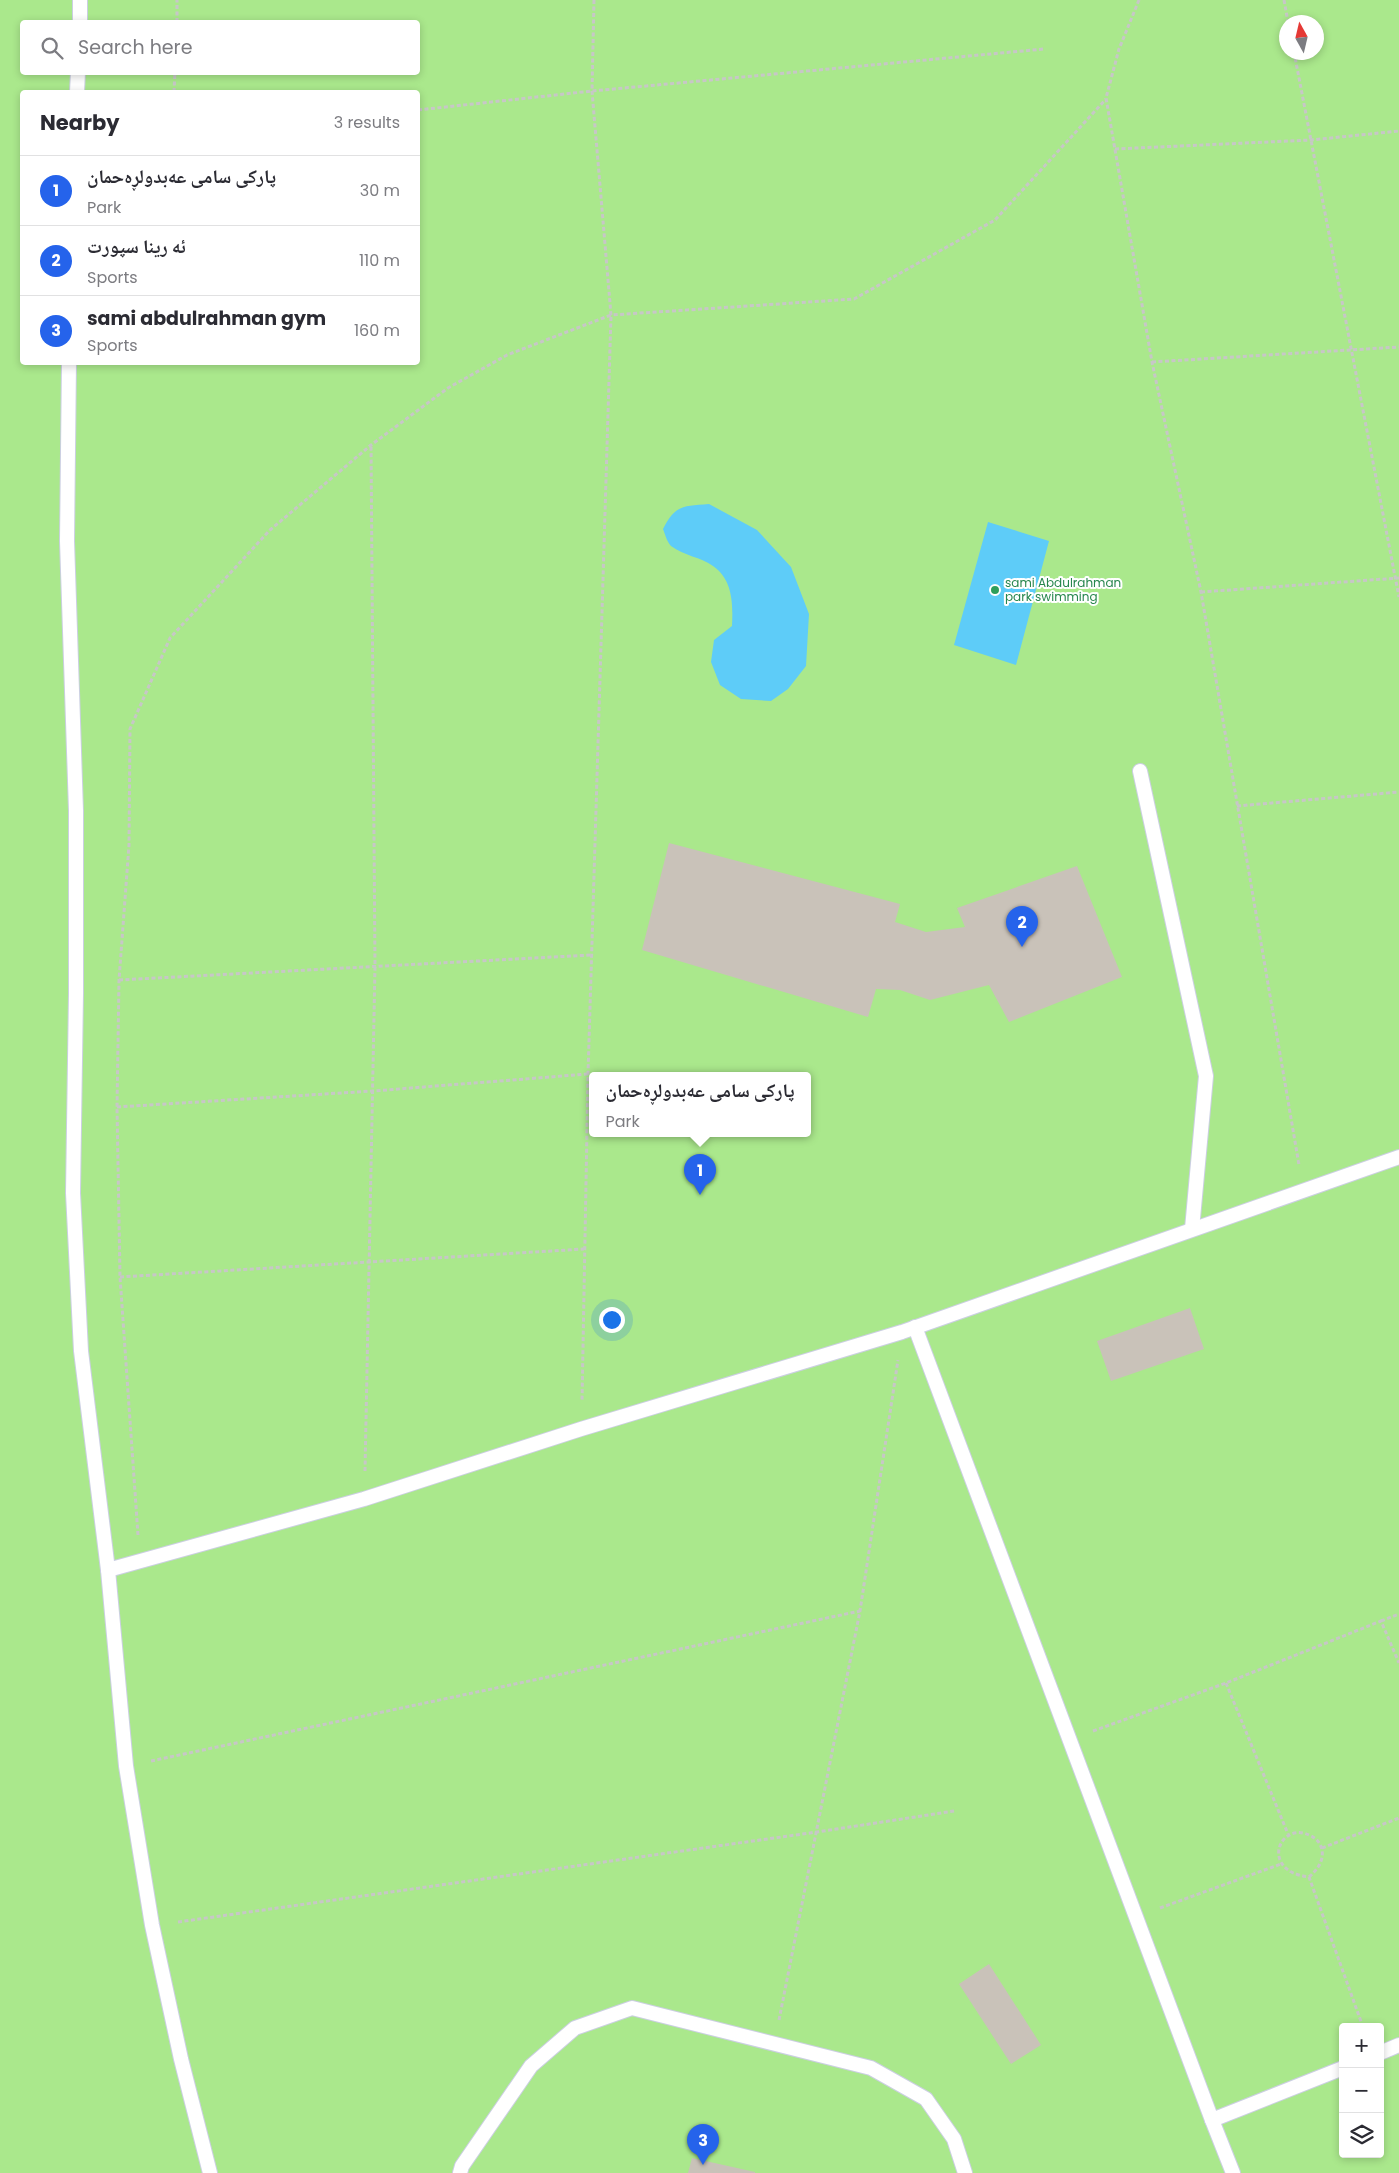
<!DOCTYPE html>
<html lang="en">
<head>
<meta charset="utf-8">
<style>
  body { margin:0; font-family:Poppins,"Noto Naskh Arabic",sans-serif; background:#f2f2f3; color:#2b2b33 }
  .controls { position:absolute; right:15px; bottom:15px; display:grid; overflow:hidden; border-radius:5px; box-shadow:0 2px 8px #0003 }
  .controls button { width:45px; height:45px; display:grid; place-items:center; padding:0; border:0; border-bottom:1px solid #e1e1e2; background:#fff; color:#2b2b33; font:25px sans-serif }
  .compass { position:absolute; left:1279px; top:15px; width:45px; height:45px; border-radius:50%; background:#fff; box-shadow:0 2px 8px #0003; rotate:352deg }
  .you { position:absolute; left:611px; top:1319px; width:18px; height:18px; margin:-12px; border:4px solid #fff; border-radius:50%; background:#1a73e8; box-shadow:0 0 0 8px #1a73e833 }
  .badge { display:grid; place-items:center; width:32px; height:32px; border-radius:50%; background:#2563eb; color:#fff; font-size:16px; font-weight:700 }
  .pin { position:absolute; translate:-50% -41px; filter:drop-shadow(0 1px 2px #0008) }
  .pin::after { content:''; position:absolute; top:26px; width:18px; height:15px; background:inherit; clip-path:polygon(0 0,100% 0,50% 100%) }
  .popup { position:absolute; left:589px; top:1072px; width:222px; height:65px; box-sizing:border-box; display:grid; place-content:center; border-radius:5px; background:#fff; filter:drop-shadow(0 1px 4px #0005); font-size:16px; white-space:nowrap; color:#7c7c81 }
  .popup b { font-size:19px; color:#2b2b33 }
  .popup::after { content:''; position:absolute; left:50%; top:100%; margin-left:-10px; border:10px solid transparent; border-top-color:#fff }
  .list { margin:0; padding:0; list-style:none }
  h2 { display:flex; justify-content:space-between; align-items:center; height:65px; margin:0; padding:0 20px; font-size:21px }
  h2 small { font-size:16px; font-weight:400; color:#7c7c81 }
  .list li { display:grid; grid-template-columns:32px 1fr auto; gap:15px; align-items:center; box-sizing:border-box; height:70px; padding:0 20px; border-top:1px solid #e1e1e2 }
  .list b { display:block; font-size:19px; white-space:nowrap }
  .list p { margin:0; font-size:16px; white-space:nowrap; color:#7c7c81 }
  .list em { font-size:16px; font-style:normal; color:#7c7c81 }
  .icon { flex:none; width:28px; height:28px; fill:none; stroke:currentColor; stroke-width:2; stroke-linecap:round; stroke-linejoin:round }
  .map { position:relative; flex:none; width:1399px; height:2173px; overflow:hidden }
  .search { position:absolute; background:#fff; box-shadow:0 2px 8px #0003; left:20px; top:20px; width:400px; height:55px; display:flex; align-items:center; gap:12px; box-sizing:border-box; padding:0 18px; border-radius:5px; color:#7c7c81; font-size:19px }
  .panel { position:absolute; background:#fff; box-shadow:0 2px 8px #0003; left:20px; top:90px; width:400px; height:275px; border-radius:5px }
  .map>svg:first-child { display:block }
</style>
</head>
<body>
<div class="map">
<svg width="1399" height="2173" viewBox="0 0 1399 2173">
  <rect width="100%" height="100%" fill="#ebe2d6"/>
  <!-- green -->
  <path fill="#aae88c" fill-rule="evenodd" d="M0,0H1399V2173H0ZM22,22H418V72H22ZM1286,22H1316V52H1286ZM22,92H418V362H22ZM592,1076H808V1134H592ZM1343,2027H1380V2154H1343Z"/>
  <!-- water -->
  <g fill="#5eccf8">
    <path d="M709,504L757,530L791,567L809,614L806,666L788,689L771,701L741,699L720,685L711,662L714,640L732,626C733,604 733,580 713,566C701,557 684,556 671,546C667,542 665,534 663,529C675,505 683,506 709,504Z"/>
    <path d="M988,522L1049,541L1016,665L954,645Z"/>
  </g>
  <!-- building -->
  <g fill="#c9c2b9">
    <path d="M669,843L900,904L895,922L926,932L965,927L957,908L1077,866L1122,977L1009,1022L989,985L930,1000L900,990L876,989L868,1017L642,950Z"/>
    <path d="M1190,1308L1204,1349L1111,1381L1097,1341Z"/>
    <path d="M989,1964L1041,2045L1011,2064L959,1984Z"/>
    <path d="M692,2158L755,2172V2173H688Z"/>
  </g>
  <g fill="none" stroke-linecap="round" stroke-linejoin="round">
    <!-- service casing -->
    <g stroke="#cbcfe2" stroke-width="16">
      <g id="service">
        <path d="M80,22V0"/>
        <path d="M77,92L78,72"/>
        <path d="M69,362L67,541L76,811V993L73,1193L81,1351L108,1570L126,1766L152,1925L181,2059L210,2173"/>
        <path d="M1140,771L1206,1076L1192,1229"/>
        <path d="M915,1327L1212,2120"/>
        <path d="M108,1570L364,1499L581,1429L902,1332L1399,1157"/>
        <path d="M1380,2053L1399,2045"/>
        <path d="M460,2173L462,2166L531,2066L575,2028L632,2008L871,2068L926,2099L954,2139L965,2173"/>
        <path d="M1233,2173L1212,2120L1343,2068"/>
      </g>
    </g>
    <!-- path -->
    <g stroke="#c7c7c7" stroke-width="3" stroke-dasharray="4 2.5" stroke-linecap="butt">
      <path d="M594,0L592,91L611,315L854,299L995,220L1106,99"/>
      <path d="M1139,0L1119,49L1106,98L1152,362L1201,592L1299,1165"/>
      <path d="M1284,0L1288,22"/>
      <path d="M177,22V0"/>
      <path d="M1294,52L1399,597"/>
      <path d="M174,92L175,72"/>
      <path d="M418,110L592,91L1044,49"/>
      <path d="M1115,149L1311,140L1399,131"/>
      <path d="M1152,362L1399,347"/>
      <path d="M1201,592L1399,578"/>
      <path d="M1237,806L1399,792"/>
      <path d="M119,980L591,955"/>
      <path d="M117,1107L373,1091L588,1074"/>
      <path d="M120,1277L584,1249"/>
      <path d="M365,1471L375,966L371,445"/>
      <path d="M138,1535L120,1277L117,1107L119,980L129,845L130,729L170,638L270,530L371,445L448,388L507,355L611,315L588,1074L582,1402"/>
      <path d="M1381,1621L1399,1614"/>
      <path d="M1226,1683L1288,1834"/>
      <path d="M1093,1731L1226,1683L1381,1621L1399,1663"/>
      <path d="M151,1761L860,1611"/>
      <path d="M1322,1848L1399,1818"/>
      <path d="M1309,1877C1317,1870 1324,1861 1322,1850C1321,1844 1317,1839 1311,1836C1280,1819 1258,1871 1309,1877L1363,2027"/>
      <path d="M1160,1908L1281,1864"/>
      <path d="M178,1922L817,1832L954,1811"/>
      <path d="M779,2020L860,1611L898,1360"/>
    </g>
    <!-- service -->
    <use href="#service" stroke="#fff" stroke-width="14"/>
  </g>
  <!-- markers -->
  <circle fill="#2e9e5b" stroke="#fff" stroke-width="2" cx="995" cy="590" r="5"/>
  <g text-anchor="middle" stroke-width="4" stroke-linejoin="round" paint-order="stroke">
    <!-- leisure labels -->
    <g font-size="12" fill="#27864d" stroke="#fff" text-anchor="start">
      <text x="1005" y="587">sami Abdulrahman<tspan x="1005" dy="14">park swimming</tspan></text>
    </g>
  </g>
</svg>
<div class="controls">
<button>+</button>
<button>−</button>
<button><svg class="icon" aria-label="layers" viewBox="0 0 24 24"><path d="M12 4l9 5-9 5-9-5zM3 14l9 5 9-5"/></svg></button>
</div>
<svg class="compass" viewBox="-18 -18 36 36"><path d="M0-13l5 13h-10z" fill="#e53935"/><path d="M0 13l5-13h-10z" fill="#7c7c81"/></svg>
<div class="you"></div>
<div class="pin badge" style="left:700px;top:1195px">1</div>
<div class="popup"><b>پارکی سامی عەبدولڕەحمان</b>Park</div>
<div class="pin badge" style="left:1022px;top:947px">2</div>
<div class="pin badge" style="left:703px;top:2165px">3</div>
<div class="search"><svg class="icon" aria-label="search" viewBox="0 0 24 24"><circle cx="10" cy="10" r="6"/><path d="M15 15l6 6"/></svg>Search here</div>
<section class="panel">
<h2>Nearby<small>3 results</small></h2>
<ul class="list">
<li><span class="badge">1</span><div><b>پارکی سامی عەبدولڕەحمان</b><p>Park</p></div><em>30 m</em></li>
<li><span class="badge">2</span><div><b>ئه رينا سپورت</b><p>Sports</p></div><em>110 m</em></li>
<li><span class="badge">3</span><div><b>sami abdulrahman gym</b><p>Sports</p></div><em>160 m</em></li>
</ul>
</section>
</div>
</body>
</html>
